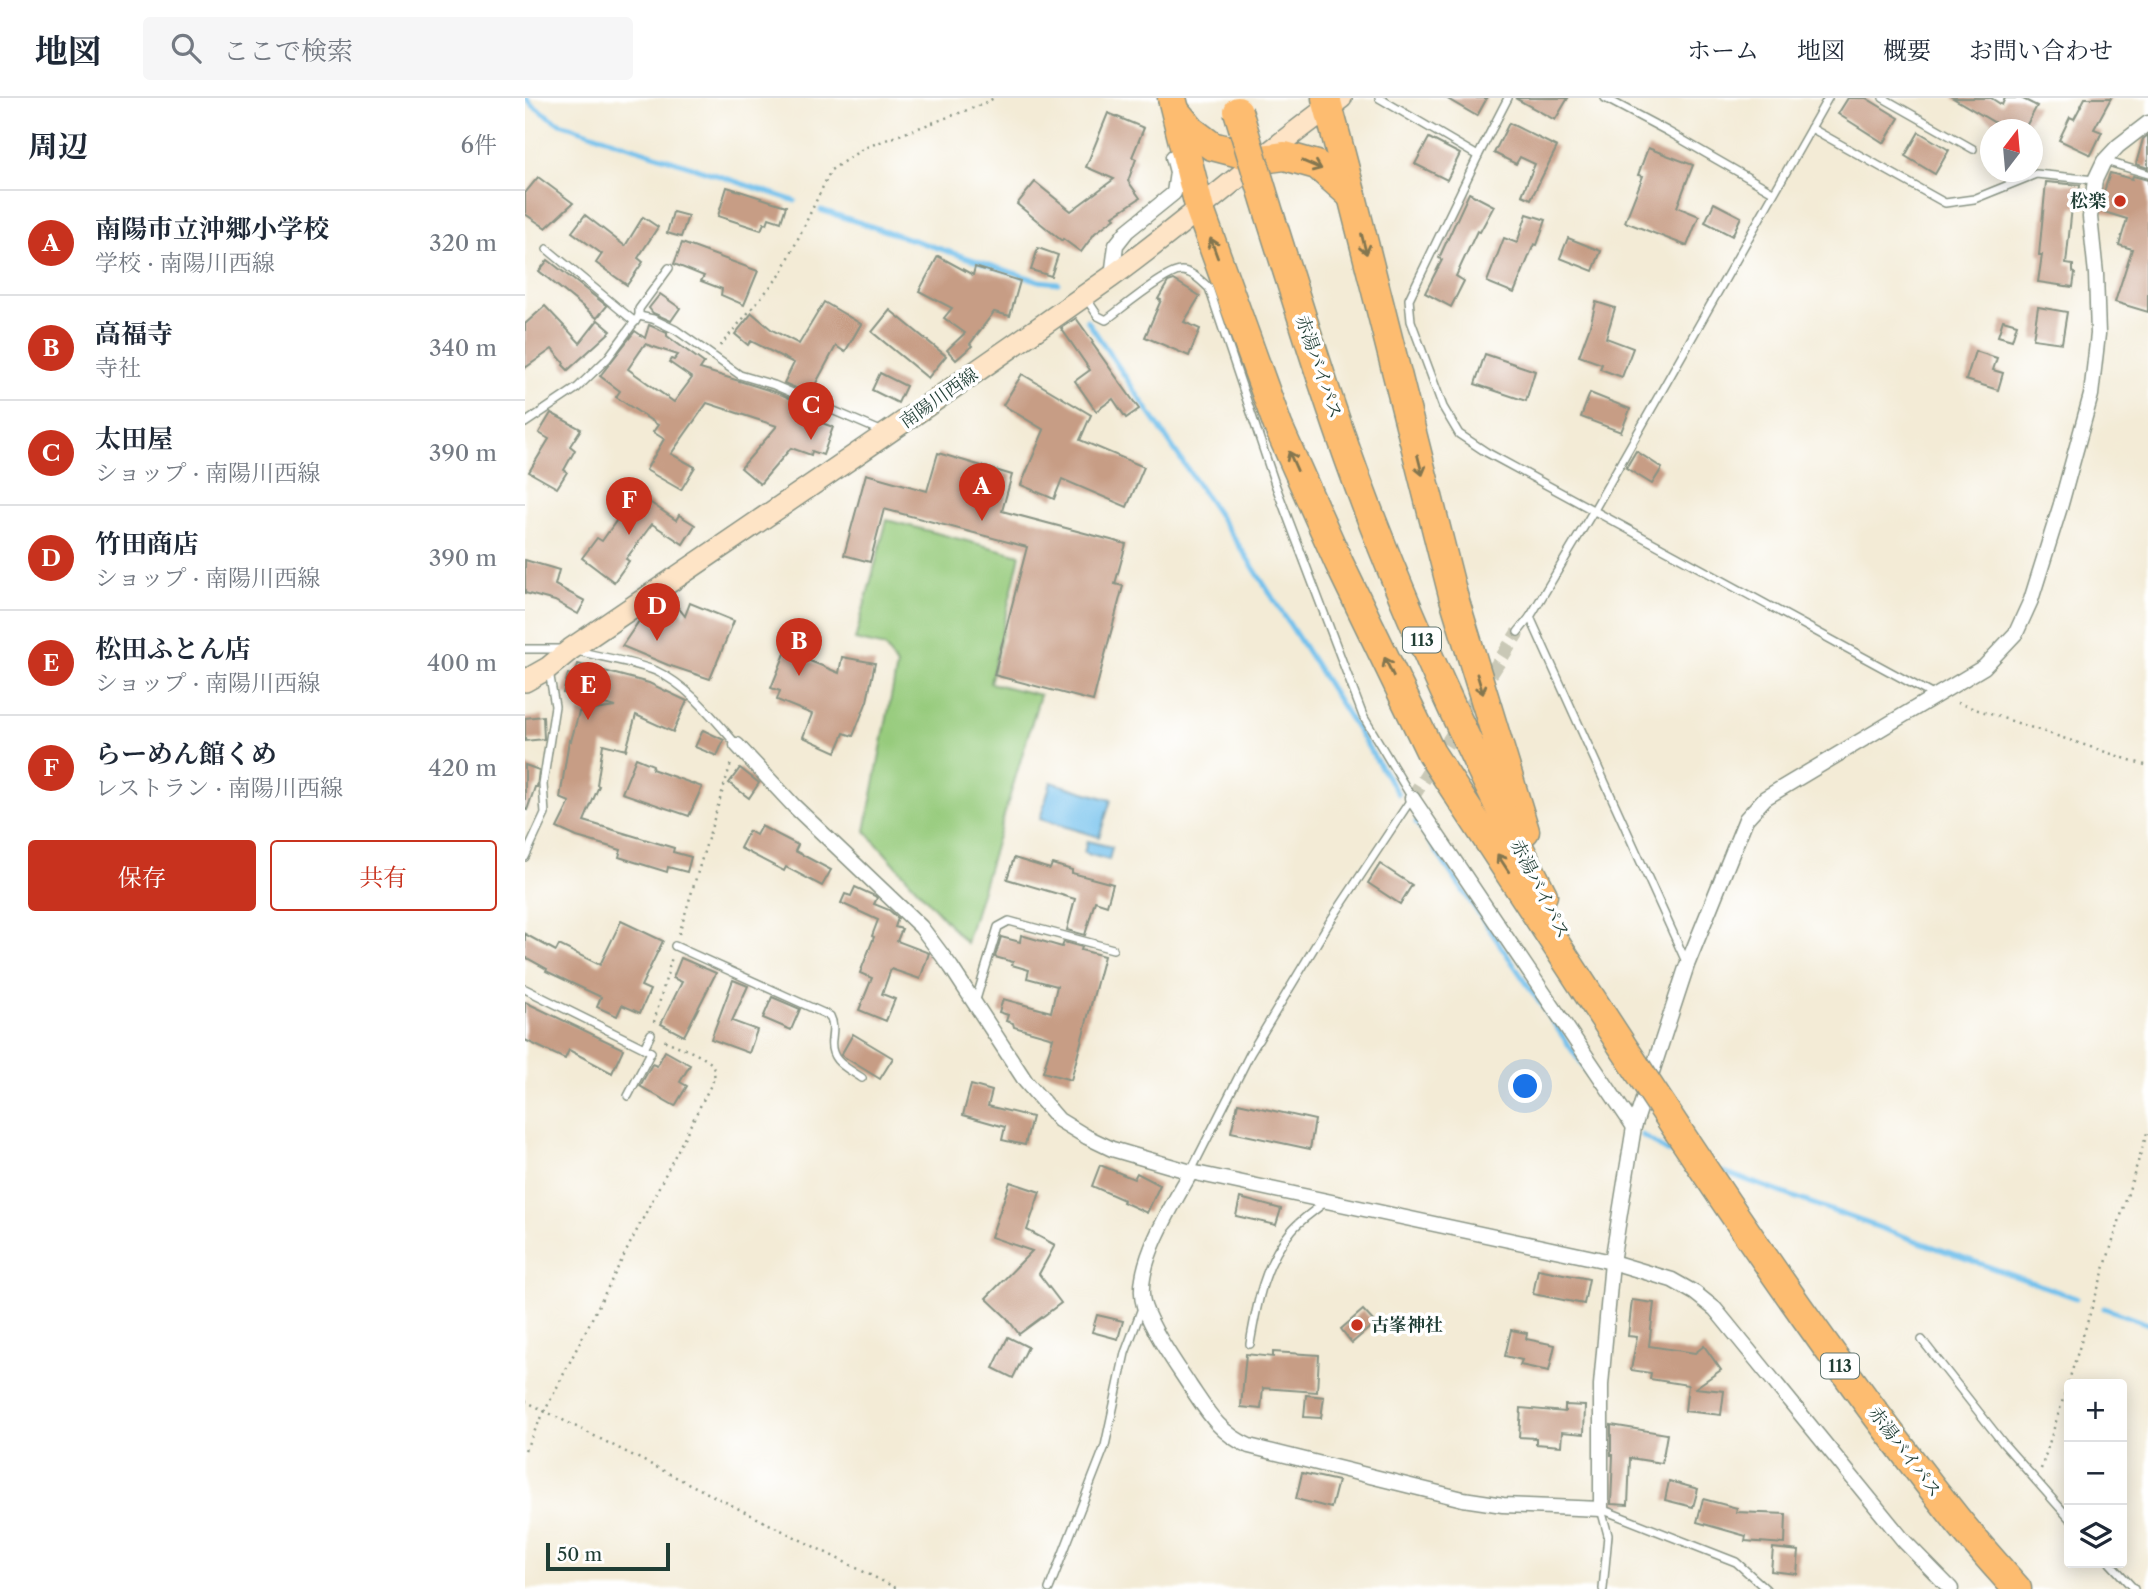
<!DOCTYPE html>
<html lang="ja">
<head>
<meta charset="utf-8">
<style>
  body { margin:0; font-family:"Libre Caslon Text","Noto Serif JP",serif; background:#f6f6f7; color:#1f2937 }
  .controls { position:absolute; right:21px; bottom:21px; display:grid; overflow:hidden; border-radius:7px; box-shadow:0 4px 18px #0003 }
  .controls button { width:63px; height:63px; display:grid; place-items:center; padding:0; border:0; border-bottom:2px solid #e0e1e3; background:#fff; color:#1f2937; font:35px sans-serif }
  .compass { position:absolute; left:1455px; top:21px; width:63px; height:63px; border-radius:50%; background:#fff; box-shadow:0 4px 18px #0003; rotate:16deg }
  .scale { position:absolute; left:21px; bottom:18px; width:124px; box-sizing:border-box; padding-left:7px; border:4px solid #1f3d34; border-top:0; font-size:19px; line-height:24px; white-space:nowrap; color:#1f3d34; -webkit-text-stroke:5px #fff; paint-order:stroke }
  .you { position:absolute; left:1001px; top:989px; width:24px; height:24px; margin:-18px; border:5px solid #fff; border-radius:50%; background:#1a73e8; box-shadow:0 0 0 10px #1a73e833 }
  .badge { display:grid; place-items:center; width:46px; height:46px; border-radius:50%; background:#c8321e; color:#fff; font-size:23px; font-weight:700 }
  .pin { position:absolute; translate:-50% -58px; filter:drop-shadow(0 2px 4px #0008) }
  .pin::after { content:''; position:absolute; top:37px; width:24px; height:21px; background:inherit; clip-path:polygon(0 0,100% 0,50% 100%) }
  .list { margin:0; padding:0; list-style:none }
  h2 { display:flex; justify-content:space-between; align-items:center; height:91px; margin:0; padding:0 28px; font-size:30px }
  h2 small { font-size:23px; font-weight:400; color:#747a83 }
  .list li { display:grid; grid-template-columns:46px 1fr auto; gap:21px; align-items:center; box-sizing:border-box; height:105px; padding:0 28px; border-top:2px solid #e0e1e3 }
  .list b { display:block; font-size:26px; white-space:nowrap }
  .list p { margin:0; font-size:23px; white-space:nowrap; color:#747a83 }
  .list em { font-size:23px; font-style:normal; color:#747a83 }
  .actions { display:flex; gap:14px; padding:21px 28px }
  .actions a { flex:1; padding:16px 0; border:2px solid #c8321e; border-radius:7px; text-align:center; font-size:24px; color:#c8321e }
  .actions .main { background:#c8321e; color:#fff }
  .icon { flex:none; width:38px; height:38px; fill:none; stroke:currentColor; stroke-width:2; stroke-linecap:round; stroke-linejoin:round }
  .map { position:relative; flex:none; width:1623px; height:1491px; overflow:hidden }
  header { display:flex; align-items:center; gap:42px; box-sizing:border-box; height:98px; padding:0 35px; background:#fff; border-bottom:2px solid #e0e1e3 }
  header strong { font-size:33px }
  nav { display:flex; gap:38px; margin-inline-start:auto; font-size:24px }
  .search { width:490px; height:63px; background:#f6f6f7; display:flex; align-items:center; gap:18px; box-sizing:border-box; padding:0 24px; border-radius:7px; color:#747a83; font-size:26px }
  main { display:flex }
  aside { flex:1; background:#fff }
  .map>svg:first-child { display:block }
</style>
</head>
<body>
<header>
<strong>地図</strong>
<div class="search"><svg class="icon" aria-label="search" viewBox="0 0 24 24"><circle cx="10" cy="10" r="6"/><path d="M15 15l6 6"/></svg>ここで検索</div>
<nav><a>ホーム</a><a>地図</a><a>概要</a><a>お問い合わせ</a></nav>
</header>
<main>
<aside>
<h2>周辺<small>6件</small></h2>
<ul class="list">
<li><span class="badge">A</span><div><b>南陽市立沖郷小学校</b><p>学校 · 南陽川西線</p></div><em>320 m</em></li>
<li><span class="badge">B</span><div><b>高福寺</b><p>寺社</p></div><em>340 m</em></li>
<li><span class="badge">C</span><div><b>太田屋</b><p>ショップ · 南陽川西線</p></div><em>390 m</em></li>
<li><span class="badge">D</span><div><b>竹田商店</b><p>ショップ · 南陽川西線</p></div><em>390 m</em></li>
<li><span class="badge">E</span><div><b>松田ふとん店</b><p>ショップ · 南陽川西線</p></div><em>400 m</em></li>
<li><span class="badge">F</span><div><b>らーめん館くめ</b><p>レストラン · 南陽川西線</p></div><em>420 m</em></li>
</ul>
<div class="actions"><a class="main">保存</a><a>共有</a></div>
</aside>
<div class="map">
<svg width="1623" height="1491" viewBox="0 0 1623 1491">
  <rect width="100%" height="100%" fill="#fff"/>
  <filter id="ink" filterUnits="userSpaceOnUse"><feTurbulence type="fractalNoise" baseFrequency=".0143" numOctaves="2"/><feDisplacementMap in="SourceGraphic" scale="14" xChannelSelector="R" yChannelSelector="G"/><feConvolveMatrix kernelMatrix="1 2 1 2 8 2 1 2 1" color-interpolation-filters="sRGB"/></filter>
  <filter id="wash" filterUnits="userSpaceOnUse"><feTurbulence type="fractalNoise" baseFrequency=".00686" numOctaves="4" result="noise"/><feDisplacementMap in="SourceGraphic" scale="28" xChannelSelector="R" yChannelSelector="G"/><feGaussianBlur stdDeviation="1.57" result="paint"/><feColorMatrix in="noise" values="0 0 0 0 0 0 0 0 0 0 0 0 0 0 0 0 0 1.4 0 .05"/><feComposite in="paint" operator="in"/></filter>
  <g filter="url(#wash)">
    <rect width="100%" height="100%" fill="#f3ebd6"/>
    <!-- green -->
    <path fill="#96cb7c" stroke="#5a8458" stroke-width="2" d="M362,422L495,457L465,585L515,597L441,845L340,733L372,568L360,549L330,542Z"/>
    <!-- water -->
    <g fill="#71c0ec" stroke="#487e90" stroke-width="2">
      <path d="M526,684L586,702L574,739L515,721Z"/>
      <path d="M562,743L587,749L584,762L559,755Z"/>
    </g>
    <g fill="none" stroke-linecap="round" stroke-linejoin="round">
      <!-- stream -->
      <g stroke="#71c0ec" stroke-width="5">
        <path d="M1,0L7,7L32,24L270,103"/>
        <path d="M296,112L514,183L533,185"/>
        <path d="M562,222L721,458L873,696"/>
        <path d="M891,724L1095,1022L1099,1025"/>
        <path d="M1117,1037L1141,1053L1150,1056"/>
        <path d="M1199,1074L1551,1200"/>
        <path d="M1579,1210L1623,1226"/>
      </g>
    </g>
    <g id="blocks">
      <!-- building -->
      <g fill="#c79d85" fill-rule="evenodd">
        <path d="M921,0H962L952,18Z"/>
        <path d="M990,0H1043L1030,22Z"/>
        <path d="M1323,0H1341L1374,20L1359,45L1313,16Z"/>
        <path d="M1428,0H1466L1477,7L1480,0H1496L1512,8L1499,32H1467L1470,25Z"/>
        <path d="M1560,0H1586L1569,31L1577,34L1566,57L1534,42L1545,19L1549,21Z"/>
        <path d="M583,15L619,30L607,59L611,61L603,83L615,100L588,118L590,120L570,135L556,154L538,141L537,143L492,106L510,84L546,113L589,81L561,69Z"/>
        <path d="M984,25L1032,49L1006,101L997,97L1010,66L995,59L991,66L969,55Z"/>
        <path d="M1394,34L1424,52L1410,76L1380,58Z"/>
        <path d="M1623,37V70L1611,66L1618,41Z"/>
        <path d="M904,40L935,56L922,82L890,66Z"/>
        <path d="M1123,50L1168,67L1152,109L1174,118L1162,148L1100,124L1118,78L1113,77Z"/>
        <path d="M1585,75L1607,81L1608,78L1623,82V214L1590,204L1607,151L1594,147L1602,121L1576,113L1578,97Z"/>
        <path d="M13,79L48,105L21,130L0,116V95Z"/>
        <path d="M1521,84L1555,87L1553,110L1547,109L1541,166L1548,167V174L1550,175L1548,189L1513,184L1517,157H1514Z"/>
        <path d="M202,89L261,108L256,124L244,120L242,126L239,125L236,132L193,118Z"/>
        <path d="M944,95L969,108L955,134L952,133L931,178L939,183L926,209L900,195L917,162L914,160Z"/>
        <path d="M1189,105L1216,119L1207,138L1180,124Z"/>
        <path d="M148,114L163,118L156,139L142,135Z"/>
        <path d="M1002,116L1021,122L1012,147L1009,146L989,195L962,184L979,140L992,145Z"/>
        <path d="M60,117L100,148L118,119L133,129L113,160L118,164L102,187L71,165L77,156L47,134Z"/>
        <path d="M1043,140L1076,153L1068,173L1035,160Z"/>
        <path d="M157,145L233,173L219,207L196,197L197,191L176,183L179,178L149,166Z"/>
        <path d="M513,150L533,157L526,178L506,172Z"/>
        <path d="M413,158L448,177L450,169L495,183L485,218L469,214L445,246L447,248L431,262L422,252L440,235L419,220L427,210L394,193Z"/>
        <path d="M23,162L82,208L72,220L14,173Z"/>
        <path d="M649,182L675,198L659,224L675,231L664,258L620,239L636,202L633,201L643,184Z"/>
        <path d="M135,196L155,210L146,223L128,215L124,210Z"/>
        <path d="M299,204L336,226L320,254L311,248L285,296L259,285L269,265L226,243L223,247L210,236L227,215L247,232L274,246Z"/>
        <path d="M1071,204L1090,210L1081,240L1108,250L1097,279L1075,271L1077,266L1054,258L1065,228Z"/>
        <path d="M20,208L55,245L73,222L86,233L43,272L38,267L39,265L27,251L0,270V226Z"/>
        <path d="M1513,209L1542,214L1537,245L1508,241Z"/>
        <path d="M365,212L421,258L403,280L347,234Z"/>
        <path d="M551,220L568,244L567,245L614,311L601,320L588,301L571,313L550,283L565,272L536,230Z"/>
        <path d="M1478,222L1492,226L1487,242L1473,238Z"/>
        <path d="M124,227L142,235V238L179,265L175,271L253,295L282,308L278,318L308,329L298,357L287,353L286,357L266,350L235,386L216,370L252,328L182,305L146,356L170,369L156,392L121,372L139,341L128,334L133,327L91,299L95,293L75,278L110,233L120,240ZM120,246L153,257L149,262L146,261L144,264L167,280L149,304L103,271Z"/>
        <path d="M1450,253L1472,260L1468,272L1478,275L1473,292L1441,282Z"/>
        <path d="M960,256L1010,273L1001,303L950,286Z"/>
        <path d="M355,275L381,288L373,305L347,292Z"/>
        <path d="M497,276L566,317L555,342L619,369L602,409L537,381L529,401L496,387L519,332L478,307Z"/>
        <path d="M1065,295L1105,311L1096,334L1056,319Z"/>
        <path d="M26,315L56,331L45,348L50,352L39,372L42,374L32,390L4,374L24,341L14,335Z"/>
        <path d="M1111,353L1137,370L1127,386L1101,370Z"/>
        <path d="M413,355L487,377L477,413L601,446L590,486L598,488L568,603L469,577L502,449L359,411L345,464L319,457L341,376L402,393Z"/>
        <path d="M117,399L151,422L154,417L170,427L158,446L127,426L101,461L104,463L89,484L57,460L72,440L77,443L96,416L102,420Z"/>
        <path d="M0,462L34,472L30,487L60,503L53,516L30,503L0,495Z"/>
        <path d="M145,499L160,518L165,505L209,523L185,581L143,567L97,548L116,520Z"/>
        <path d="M261,553L314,575L317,559L350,565L342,603L328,638L319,635L311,654L278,639L287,616L252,602L255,593L246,590Z"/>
        <path d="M53,566L124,585L162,603L148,634L111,617L101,652L78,646L72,687L74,688L59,723L149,750L148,754L166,759L162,774L143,769L142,774L94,759L96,752L52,739L32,730L45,704L35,700L44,642L46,643L54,614L91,609L38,595L43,576L50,577Z"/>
        <path d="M18,618L19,641L0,643V620Z"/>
        <path d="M178,632L199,642L192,658L170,649Z"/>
        <path d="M111,660L128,667L127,671L177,689L164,718L97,695Z"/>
        <path d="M0,667L14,672L12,689H10L2,712L0,711Z"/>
        <path d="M215,670L234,685L224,700L204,685Z"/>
        <path d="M236,728L273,747L270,753L306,772L297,788L261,769L259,773L215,750L224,733L231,737Z"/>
        <path d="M489,760L525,771L527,766L547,772V775L588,786L582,807L570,803L560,837L542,832L550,801L482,781Z"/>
        <path d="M855,766L887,787L875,806L843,785Z"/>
        <path d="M330,789L350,798L352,800L349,806L364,812L373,820L370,829L377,831L372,843L404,855L395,881L366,871L357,896L370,901L361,923L334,912L347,880L335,875L349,839L347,838L353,822L316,805L320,796L326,798Z"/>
        <path d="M96,823L138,843L116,888L125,892L115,915L97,907L92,918L72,909L76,899L21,873L22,871L0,859V836L31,853L34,847L75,867Z"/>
        <path d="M496,837L537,849L539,844L557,849L556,852L579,858L546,982L518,974L528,940L489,929L488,925L481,923L483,917L474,914L478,901L526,914L532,888L502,880L504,872L487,867L488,864L470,859L476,839L495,844Z"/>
        <path d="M156,860L191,875L159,938L136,926L157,884L148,880Z"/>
        <path d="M208,882L223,888L207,923L232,932L224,955L186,941Z"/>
        <path d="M247,899L275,911L266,932L238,920Z"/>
        <path d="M0,904L98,951L87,975L44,952L40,961L0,942Z"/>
        <path d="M328,936L368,960L355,981L316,957Z"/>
        <path d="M140,953L165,967L155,984L162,988L150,1008L115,988L127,966L132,968Z"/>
        <path d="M446,987L467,993L463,1008L507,1019L500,1047L477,1042L480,1029L438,1017Z"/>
        <path d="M713,1005L790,1022L785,1051L706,1034Z"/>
        <path d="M575,1067L609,1081L612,1075L635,1087L622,1115L598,1104L599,1102L567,1088Z"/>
        <path d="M485,1084L515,1094L502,1132L530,1147L514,1176L536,1205L494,1236L482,1220L461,1200L507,1153L466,1139Z"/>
        <path d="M715,1100L756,1111L751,1127L711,1118Z"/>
        <path d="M1013,1171L1064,1181L1059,1206L1008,1196Z"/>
        <path d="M1107,1202L1129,1205L1124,1248L1170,1255L1179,1248L1196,1272L1170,1290L1199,1293L1196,1317L1160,1313L1163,1287L1125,1281L1126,1275L1106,1272L1112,1239L1103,1238Z"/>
        <path d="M838,1212L850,1225L827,1245L816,1231Z"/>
        <path d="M572,1217L598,1223L593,1241L567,1234Z"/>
        <path d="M986,1232L1002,1235L1001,1241L1030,1247L1024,1273L995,1267L997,1262L980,1258Z"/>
        <path d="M483,1239L503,1249L488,1280L468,1270Z"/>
        <path d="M748,1254L794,1257L792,1294L738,1290L736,1311L716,1309L721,1256L748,1259Z"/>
        <path d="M781,1297L799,1299L796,1320L779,1319Z"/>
        <path d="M1040,1307L1060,1308L1059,1336L1037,1334L1036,1348L1011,1346V1340L994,1339L996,1310L1040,1314Z"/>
        <path d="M1086,1327L1142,1336L1137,1365L1105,1360L1103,1407L1086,1406L1088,1357H1086Z"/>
        <path d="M777,1375L813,1383L806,1410L771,1401Z"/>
        <path d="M1144,1383L1173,1391L1168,1409L1140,1402Z"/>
        <path d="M1178,1401L1212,1410L1211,1414L1261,1416L1260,1446L1220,1443L1221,1438L1172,1424Z"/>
        <path d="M1248,1450L1274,1453L1272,1476L1246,1473Z"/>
      </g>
    </g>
  </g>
  <g filter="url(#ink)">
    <use href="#blocks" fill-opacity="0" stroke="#899485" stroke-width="2"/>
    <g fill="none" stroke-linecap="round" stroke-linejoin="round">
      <!-- street-tunnel -->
      <path stroke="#c9c8b6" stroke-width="14" stroke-dasharray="14 7" stroke-linecap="butt" d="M887,700L993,534"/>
      <!-- lane casing -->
      <g stroke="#899485" stroke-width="10">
        <g id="lane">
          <path d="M854,0L953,58"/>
          <path d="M983,0L953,58L884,201L886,223L918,309L934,336L961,354L1408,597"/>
          <path d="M1080,0L1142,33L1248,94"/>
          <path d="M1358,0L1448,51"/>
          <path d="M1286,30L1420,105L1449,101L1511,76L1570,82"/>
          <path d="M1580,63L1623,76"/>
          <path d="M22,151L110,224"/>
          <path d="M561,200L573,218L581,222C595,212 641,173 656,173C667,173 676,183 684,190L750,386L838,618L887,700L804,825L725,956L666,1073"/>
          <path d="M114,218V211L144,170"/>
          <path d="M0,325L52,290L82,261L114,218L128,221L151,232L215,277L249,287L358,334"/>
          <path d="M1005,519L1162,866"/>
          <path d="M993,534L1005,519L1069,412L1303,0"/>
          <path d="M0,551H37"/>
          <path d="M52,553C76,559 109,564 131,573C164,588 189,621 212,647"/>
          <path d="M0,759L20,716L18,686L30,608L24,573"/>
          <path d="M150,848L305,918C309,926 308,932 307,941C304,963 321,969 337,980"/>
          <path d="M0,891L119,950L126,936"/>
          <path d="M450,905L473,829L484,823L588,851"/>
          <path d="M103,998L126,954L119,950"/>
          <path d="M1397,1242L1478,1345L1544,1420"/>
          <path d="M725,1246C732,1205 739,1165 767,1132C776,1121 790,1113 801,1103"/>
          <path d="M1076,1411L1211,1464L1241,1491"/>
          <path d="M1076,1411L1083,1437L1078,1491"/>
          <path d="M1585,1465L1609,1491"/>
          <path d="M524,1491L580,1348L600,1255L617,1210"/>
        </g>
      </g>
      <!-- street casing -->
      <g stroke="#899485" stroke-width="17">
        <g id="street">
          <path d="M587,178L591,147L602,133L649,95L652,74L648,59"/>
          <path d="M212,647L269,708L396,829L426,869L501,984L534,1022L562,1039L587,1051L666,1074L1087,1164L1147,1182L1170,1195L1190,1211L1379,1443L1426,1491"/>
          <path d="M887,700L1109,1029"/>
          <path d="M666,1074C648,1107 607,1170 619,1208C628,1234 650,1265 665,1288C682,1313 694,1335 724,1348L938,1401L978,1407L1076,1411V1287L1087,1164L1109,1029L1162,867L1221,721L1240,700L1459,569L1491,535L1506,502L1536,406L1566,297L1573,236L1571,176L1565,119L1570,82L1579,63L1593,48L1623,25"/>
        </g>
      </g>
      <!-- secondary casing -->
      <g stroke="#899485" stroke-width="24">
        <path id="secondary" d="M0,583L23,570L46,551C227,428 408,305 586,179C665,122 737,56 816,0"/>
      </g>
      <!-- highway casing -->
      <g stroke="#899485" stroke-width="31">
        <g id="highway">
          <path d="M647,0L675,112L753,328L814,465L906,655L1096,946"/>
          <path d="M801,0L827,98L928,497L1000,733"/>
          <path d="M652,15L667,33L687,48L737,61L760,58L792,67L827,98"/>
          <path d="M745,118C777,219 808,322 846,420C896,549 956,674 1018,797"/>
          <path d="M1154,1034C1240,1164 1329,1292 1426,1414C1447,1441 1470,1466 1492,1491"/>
        </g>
      </g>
      <!-- path -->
      <g stroke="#899485" stroke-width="2.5" stroke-dasharray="2 5" stroke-linecap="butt">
        <path d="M195,248L256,176L306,72L339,50L456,7L469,0"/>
        <path d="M1432,605L1623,668"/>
        <path d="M154,836L206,665"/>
        <path d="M129,924L147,859"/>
        <path d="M0,1303L373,1491"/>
        <path d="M0,1352L190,979C189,978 189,969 188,968C184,959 147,946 136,941"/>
        <path d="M1516,1371L1623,1032"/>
      </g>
      <!-- lane -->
      <use href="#lane" stroke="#fff" stroke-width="7"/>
      <!-- street -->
      <use href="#street" stroke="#fff" stroke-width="14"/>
      <!-- secondary -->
      <use href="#secondary" stroke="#fee4c6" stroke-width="21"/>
      <!-- highway -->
      <use href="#highway" stroke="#fdbc70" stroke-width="28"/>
      <!-- highway-bridge casing -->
      <g stroke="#899485" stroke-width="31" stroke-linecap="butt">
        <g id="highway-bridge">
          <path d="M713,13L745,118"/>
          <path d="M1096,946L1154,1034"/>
        </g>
      </g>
      <!-- highway-bridge -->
      <use href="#highway-bridge" stroke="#fdbc70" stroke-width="28"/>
    </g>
    <!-- one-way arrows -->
    <defs><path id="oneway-shaft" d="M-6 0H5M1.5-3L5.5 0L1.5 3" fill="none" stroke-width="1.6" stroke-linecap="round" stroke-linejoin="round" transform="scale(1.75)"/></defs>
    <g stroke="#83764f">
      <use href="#oneway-shaft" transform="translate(787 67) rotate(23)"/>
      <use href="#oneway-shaft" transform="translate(839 146) rotate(76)"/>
      <use href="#oneway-shaft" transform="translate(689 150) rotate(-110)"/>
      <use href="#oneway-shaft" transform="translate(768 363) rotate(-114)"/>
      <use href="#oneway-shaft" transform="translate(895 367) rotate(76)"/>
      <use href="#oneway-shaft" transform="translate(864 569) rotate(-116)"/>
      <use href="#oneway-shaft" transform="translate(955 586) rotate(73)"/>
      <use href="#oneway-shaft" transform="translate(978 765) rotate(-123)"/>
    </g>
  </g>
  <!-- markers -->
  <g fill="#c8321e" stroke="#fff" stroke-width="2.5">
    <circle cx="1595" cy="103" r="7"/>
    <circle cx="832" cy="1227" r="7"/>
  </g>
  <g text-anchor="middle" stroke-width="7" stroke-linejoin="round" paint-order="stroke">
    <!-- shield labels -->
    <g fill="#fff" stroke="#627771" stroke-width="2">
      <rect x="878" y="529.5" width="38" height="25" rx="5"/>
      <rect x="1296" y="1255.5" width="38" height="25" rx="5"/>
    </g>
    <g font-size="16" font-weight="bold" fill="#1f3d34">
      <text x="897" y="548">113</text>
      <text x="1315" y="1274">113</text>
    </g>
    <!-- poi labels -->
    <g font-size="18" font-weight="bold" fill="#1f3d34" stroke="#fff" text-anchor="end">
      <text x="1581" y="109">松楽</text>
      <text x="846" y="1233" text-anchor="start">古峯神社</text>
    </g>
    <!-- street labels -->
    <g font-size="18" fill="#1f3d34" stroke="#fff">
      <text transform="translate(794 269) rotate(71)" y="6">赤湯バイパス</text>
      <text transform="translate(414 300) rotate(-35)" y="6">南陽川西線</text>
      <text transform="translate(1015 791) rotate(63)" y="6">赤湯バイパス</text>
      <text transform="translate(1380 1354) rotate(53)" y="6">赤湯バイパス</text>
    </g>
  </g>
</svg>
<div class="controls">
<button>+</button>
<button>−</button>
<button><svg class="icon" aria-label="layers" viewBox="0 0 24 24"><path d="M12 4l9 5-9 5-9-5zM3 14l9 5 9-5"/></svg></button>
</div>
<svg class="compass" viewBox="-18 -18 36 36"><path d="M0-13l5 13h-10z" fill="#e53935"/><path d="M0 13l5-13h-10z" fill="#747a83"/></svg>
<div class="scale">50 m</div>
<div class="you"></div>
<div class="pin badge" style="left:457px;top:423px">A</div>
<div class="pin badge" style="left:274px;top:578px">B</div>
<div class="pin badge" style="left:286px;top:342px">C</div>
<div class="pin badge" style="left:132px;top:543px">D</div>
<div class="pin badge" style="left:63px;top:622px">E</div>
<div class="pin badge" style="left:104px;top:437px">F</div>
</div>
</main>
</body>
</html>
